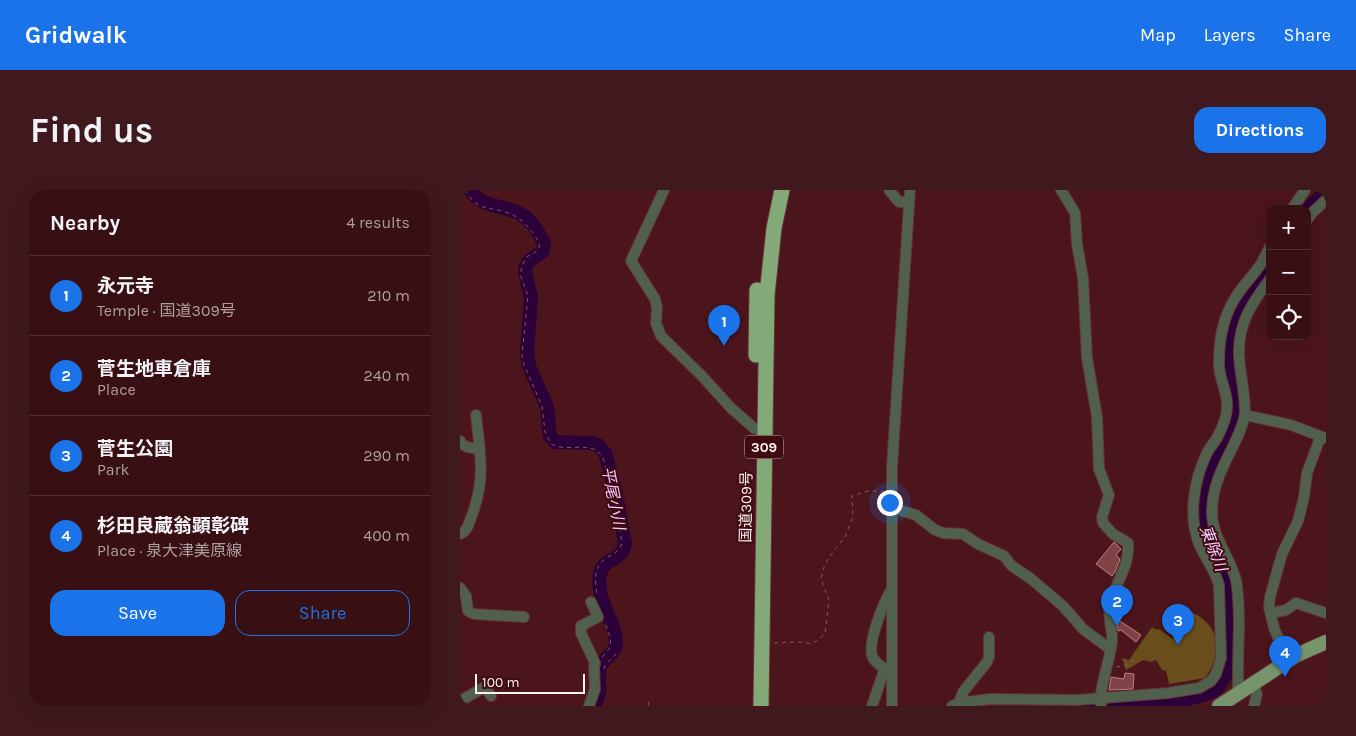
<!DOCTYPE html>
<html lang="en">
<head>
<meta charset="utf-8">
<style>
  body { margin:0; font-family:Karla,"Noto Sans JP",sans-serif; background:#3f191d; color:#f1f3f6 }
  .controls { position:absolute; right:15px; top:15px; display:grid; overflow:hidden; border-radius:10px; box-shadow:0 5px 20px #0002 }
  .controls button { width:45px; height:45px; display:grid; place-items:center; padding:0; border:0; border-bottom:1px solid #523034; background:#381014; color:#f1f3f6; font:25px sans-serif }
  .scale { position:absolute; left:15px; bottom:12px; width:110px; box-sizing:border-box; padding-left:5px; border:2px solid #faf3f3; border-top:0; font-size:14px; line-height:18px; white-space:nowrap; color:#faf3f3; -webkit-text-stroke:4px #400a11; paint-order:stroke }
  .you { position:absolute; left:429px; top:312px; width:18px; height:18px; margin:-12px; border:4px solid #fff; border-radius:50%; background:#1a73e8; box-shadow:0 0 0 8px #1a73e833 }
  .badge { display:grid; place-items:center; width:32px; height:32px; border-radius:50%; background:#1a73e8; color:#fff; font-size:16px; font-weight:700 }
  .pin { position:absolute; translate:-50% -41px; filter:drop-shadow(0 1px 2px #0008) }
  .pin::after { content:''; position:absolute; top:26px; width:18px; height:15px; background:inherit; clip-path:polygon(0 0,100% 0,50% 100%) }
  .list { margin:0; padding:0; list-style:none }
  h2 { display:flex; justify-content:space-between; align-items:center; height:65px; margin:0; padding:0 20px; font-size:21px }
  h2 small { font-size:16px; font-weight:400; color:#ab9da0 }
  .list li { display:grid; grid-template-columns:32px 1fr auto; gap:15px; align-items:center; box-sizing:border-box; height:80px; padding:0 20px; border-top:1px solid #523034 }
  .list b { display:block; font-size:19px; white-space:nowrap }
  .list p { margin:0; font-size:16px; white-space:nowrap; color:#ab9da0 }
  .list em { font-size:16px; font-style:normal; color:#ab9da0 }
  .actions { display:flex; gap:10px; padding:15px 20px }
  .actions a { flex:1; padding:11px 0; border:1px solid #1a73e8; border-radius:15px; text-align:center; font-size:18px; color:#1a73e8 }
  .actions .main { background:#1a73e8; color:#fff }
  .icon { flex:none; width:28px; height:28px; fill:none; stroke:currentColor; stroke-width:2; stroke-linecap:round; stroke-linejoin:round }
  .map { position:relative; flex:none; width:866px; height:516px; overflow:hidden; border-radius:15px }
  header { display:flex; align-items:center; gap:30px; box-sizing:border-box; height:70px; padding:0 25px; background:#1a73e8; color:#fff }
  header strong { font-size:24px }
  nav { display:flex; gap:28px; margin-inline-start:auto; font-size:18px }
  .intro { display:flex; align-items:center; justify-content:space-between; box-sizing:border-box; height:120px; padding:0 30px }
  h1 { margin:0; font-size:35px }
  .button { padding:12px 22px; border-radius:15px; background:#1a73e8; color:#fff; font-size:18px; font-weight:700 }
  main { display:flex; gap:30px; padding:0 30px }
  aside { flex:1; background:#381014; border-radius:15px; box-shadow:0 5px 20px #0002 }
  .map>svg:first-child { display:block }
</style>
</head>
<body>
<header>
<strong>Gridwalk</strong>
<nav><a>Map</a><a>Layers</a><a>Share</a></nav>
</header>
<div class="intro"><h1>Find us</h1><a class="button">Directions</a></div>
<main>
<aside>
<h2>Nearby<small>4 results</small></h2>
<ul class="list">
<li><span class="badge">1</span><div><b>永元寺</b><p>Temple · 国道309号</p></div><em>210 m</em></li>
<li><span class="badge">2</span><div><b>菅生地車倉庫</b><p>Place</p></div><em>240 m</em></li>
<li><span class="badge">3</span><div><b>菅生公園</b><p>Park</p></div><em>290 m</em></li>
<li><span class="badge">4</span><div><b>杉田良蔵翁顕彰碑</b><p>Place · 泉大津美原線</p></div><em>400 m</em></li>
</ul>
<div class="actions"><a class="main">Save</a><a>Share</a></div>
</aside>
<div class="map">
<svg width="866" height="516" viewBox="0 0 866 516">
  <rect width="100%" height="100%" fill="#4b151b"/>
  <!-- green -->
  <path fill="#694d1b" d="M732,422C737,425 744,429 748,434C762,450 757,472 745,488L709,494L706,481L702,480L696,470L691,472L683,470L666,480L662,468L669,470L692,437L697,440L699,439L713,449Z"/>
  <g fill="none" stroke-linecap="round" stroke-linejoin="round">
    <!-- river -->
    <g stroke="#2c0038" stroke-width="14">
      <path d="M10,0C22,19 45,14 62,25C73,31 78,43 84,53L83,61L69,71L66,76L65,82L71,108L67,162L69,176L87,217L90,246L95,252L131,253L138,255L145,263L156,304L165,353C163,372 143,367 140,384C135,412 157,432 156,454C155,464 145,467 141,475C137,482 140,494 139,502C139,506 136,511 134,516"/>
      <path d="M847,20L866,2"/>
      <path d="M602,516C631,515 736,516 756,499C760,496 766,485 767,480C772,459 772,414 767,393C766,387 762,381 759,376C753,362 744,346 743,330C739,296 762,268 772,237C773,233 776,227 776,223C778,208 773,188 771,174C768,129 786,108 810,74"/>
    </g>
  </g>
  <!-- building -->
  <g fill="#7f4346" stroke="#bf7e7f">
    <path d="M654,352L661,359L656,365L660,369L655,382L652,386L636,374Z"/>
    <path d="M660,431L681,445L676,452L661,440L658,441L657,432Z"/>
    <path d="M665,483L674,484L673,499L649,500L651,487L664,489Z"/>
  </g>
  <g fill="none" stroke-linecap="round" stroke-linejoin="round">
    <!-- minor casing -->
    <g stroke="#643439" stroke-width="12">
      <g id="minor">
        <path d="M204,0L171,71L195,109L197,118L196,133L201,146L242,186L271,218L295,239H305"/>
        <path d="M429,0L439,12H449"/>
        <path d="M601,0L615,23L617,54L623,88L627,168L637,227L639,279L649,305L642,327L643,333L653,344L668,353C670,378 654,393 650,416C647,428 653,439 652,451C650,473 639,494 641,516"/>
        <path d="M832,19L845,0"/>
        <path d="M847,30L853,22L866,10"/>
        <path d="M785,225L831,235L865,248"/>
        <path d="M0,251V253L7,257L19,259"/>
        <path d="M432,318L456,325L475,340L483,343L503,344L518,354L544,366L552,376L570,388L603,416L623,439L650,459"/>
        <path d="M0,344C8,341 9,333 12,325C26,288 20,263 16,225"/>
        <path d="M0,398L6,406L8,421L14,424L64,427"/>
        <path d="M432,399C424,411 406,455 413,468C417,475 426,479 432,483"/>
        <path d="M811,423L826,420L836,413L866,423"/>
        <path d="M828,471L814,438L809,417L810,407L822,364L838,331L844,307L847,283L860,248"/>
        <path d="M793,494L797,504L794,516"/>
        <path d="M778,504C778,483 778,461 779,439C779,423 779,406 776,390C770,366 752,348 752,322C752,306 757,289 764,275C771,259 784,238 785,222C785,203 780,183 779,165C778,133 792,113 810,89"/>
        <path d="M0,511L25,497L31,506"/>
        <path d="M499,513L503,502L527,472L529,467V447"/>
        <path d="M129,516L135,499L134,478L135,473L121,443V436L138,427L131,412"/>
        <path d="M412,516L425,478"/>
        <path d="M432,516V277L450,0"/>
        <path d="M492,516L499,513L530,509L617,510L708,503L739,498L751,491L756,484L761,468L759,395C755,380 745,368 739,354C728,326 734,291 746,265C749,258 755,252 758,246C762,238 767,225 767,217C768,201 758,188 759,172C759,152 763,128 774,110C781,97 793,86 801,74C804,68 807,62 810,57"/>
      </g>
    </g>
    <!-- major casing -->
    <g stroke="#643439" stroke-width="16">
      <path id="major" d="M759,516L837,465L866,452"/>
    </g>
    <!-- highway casing -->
    <g stroke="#643439" stroke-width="17">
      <g id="highway">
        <path d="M296,165L297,100"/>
        <path d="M301,516L307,105L314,38L322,0"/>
      </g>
    </g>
    <!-- path -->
    <g stroke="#815a5e" stroke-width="1" stroke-dasharray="4 4" stroke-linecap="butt">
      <path d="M5,0C9,6 12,11 18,15C27,19 36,19 45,22C58,25 67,35 75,46C85,60 76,61 65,68L60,84L68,106L62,165L64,175L82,216L85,242L91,254C108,264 136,247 144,271L162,352C160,366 143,365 138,377C134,385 136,397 137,405"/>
      <path d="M314,453C321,453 328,452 335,452C354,452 348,458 365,444L369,410L361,389L363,379L370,366L385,347L393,327L392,306L408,301H423"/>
      <path d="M142,467C155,455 151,448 145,433"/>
      <path d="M656,477L665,476L677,468"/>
      <path d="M144,479L145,475L157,463"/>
      <path d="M188,516L189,512"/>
    </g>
    <!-- minor -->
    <use href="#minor" stroke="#51604c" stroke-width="10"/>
    <!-- major -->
    <use href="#major" stroke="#76956c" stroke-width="14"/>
    <!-- highway -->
    <use href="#highway" stroke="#84a978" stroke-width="15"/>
  </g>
  <g text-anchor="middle" stroke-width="4" stroke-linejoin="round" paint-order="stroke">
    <!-- shield labels -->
    <rect fill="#400a11" stroke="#c2adaf" stroke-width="1" x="285" y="245.5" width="38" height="23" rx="4"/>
    <g font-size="14" font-weight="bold" fill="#faf3f3">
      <text x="304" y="262">309</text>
    </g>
    <!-- street labels -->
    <g font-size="15" fill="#faf3f3" stroke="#400a11">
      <text transform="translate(286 317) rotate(-89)" y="5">国道309号</text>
    </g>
    <!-- water labels -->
    <g font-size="16" font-style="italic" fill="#f1cafe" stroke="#400a11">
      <text transform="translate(154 308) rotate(79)" y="6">平尾小川</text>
      <text transform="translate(754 358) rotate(69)" y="6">東除川</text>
    </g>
  </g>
</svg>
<div class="controls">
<button>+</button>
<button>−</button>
<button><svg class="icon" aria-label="locate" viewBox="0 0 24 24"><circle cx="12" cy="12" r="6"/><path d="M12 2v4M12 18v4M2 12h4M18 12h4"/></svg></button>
</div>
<div class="scale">100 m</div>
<div class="you"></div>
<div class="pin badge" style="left:264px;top:156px">1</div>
<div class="pin badge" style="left:657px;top:436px">2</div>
<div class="pin badge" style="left:718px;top:455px">3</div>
<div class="pin badge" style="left:825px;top:487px">4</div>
</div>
</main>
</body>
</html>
